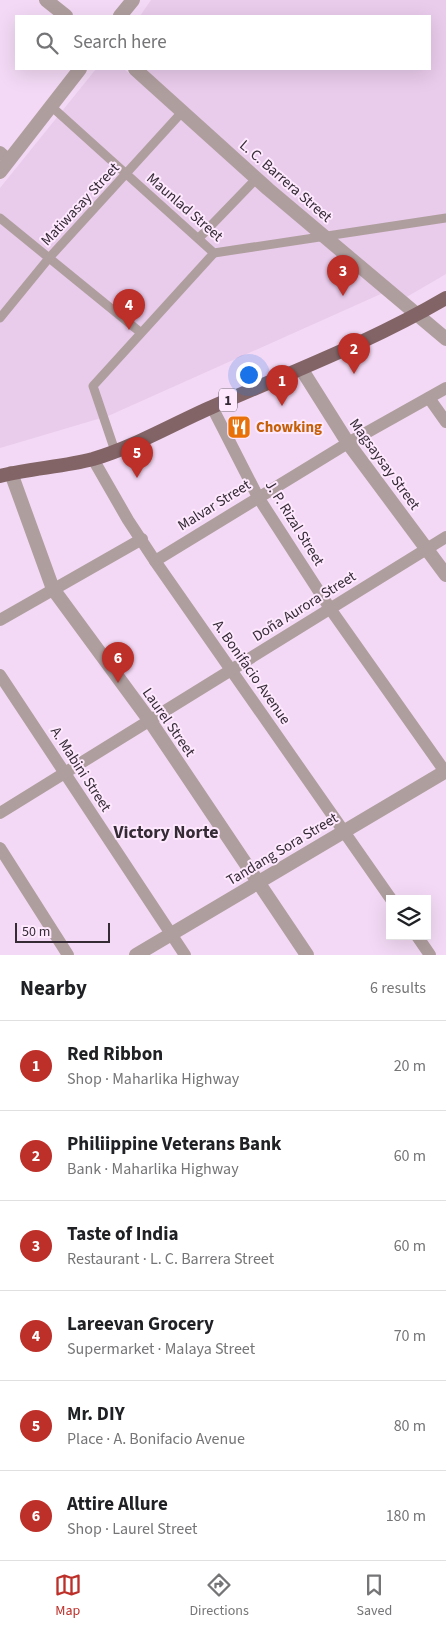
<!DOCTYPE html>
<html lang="en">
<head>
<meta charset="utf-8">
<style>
  body { margin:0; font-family:"Source Sans 3",sans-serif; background:#f6f6f6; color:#202124 }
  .controls { position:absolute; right:15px; bottom:15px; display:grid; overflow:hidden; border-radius:0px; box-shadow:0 5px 20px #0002 }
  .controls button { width:45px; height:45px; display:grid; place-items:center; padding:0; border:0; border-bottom:1px solid #e0e0e0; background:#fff; color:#202124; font:25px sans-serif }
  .scale { position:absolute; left:15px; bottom:12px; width:95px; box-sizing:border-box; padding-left:5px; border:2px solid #352b35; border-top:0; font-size:14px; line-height:18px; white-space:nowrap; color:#352b35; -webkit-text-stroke:4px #fde8fe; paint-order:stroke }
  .you { position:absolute; left:248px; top:374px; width:18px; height:18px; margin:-12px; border:4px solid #fff; border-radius:50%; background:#1a73e8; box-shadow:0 0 0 8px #1a73e833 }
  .badge { display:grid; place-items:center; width:32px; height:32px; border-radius:50%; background:#bd2f29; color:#fff; font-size:16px; font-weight:700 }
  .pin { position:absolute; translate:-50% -41px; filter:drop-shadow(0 1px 2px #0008) }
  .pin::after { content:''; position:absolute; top:26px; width:18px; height:15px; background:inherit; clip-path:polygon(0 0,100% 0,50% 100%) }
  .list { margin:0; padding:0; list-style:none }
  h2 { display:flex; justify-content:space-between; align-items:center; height:65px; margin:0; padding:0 20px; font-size:21px }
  h2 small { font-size:16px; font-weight:400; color:#757577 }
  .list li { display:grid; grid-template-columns:32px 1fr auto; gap:15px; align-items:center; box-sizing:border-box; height:90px; padding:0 20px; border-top:1px solid #e0e0e0 }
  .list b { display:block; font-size:19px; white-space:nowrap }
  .list p { margin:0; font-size:16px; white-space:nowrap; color:#757577 }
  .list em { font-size:16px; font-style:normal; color:#757577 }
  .icon { flex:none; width:28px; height:28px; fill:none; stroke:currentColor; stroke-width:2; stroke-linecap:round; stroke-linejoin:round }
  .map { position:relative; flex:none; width:446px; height:955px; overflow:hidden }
  .search { position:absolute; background:#fff; box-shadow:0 5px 20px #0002; left:15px; right:15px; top:15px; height:55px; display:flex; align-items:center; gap:12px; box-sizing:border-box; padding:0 18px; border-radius:0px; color:#757577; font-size:19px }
  .sheet { height:605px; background:#fff }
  nav { display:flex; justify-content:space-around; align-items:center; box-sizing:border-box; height:70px; border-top:1px solid #e0e0e0; background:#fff; font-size:14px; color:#757577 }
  nav a { display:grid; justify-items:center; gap:2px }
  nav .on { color:#bd2f29 }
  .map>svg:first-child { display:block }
</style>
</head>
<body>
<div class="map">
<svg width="446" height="955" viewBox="0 0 446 955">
  <rect width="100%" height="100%" fill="#f3d9f5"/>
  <!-- built -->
  <g fill="#e9cbeb">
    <path d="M151,0H446V274L398,302L143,69H430V16H140Z"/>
    <path d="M96,69H124L383,293L108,416L0,448V188Z"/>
  </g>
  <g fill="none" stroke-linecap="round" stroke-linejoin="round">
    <!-- pedestrian -->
    <g stroke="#af9e9e" stroke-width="9">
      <path d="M52,107L214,253L446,218"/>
      <path d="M0,218L140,332"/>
      <path d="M199,238L257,178"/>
      <path d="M0,318L49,258L183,111"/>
      <path d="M115,451L93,386L214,253"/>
    </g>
    <!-- minor -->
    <g stroke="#af9e9e" stroke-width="12">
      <path d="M0,152L9,160"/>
      <path d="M429,398L446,422"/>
      <path d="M212,407L258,497L331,610L446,773"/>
      <path d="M93,459L128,520L155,561L391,899"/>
      <path d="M155,561L348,443L446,388"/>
      <path d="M0,620L142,539"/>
      <path d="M0,675L185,955"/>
      <path d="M0,813L446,537"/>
      <path d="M0,848L68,955"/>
      <path d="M417,936L430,955"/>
    </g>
    <!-- tertiary -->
    <g stroke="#af9e9e" stroke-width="14">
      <path d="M46,0L66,16"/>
      <path d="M120,16L133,0"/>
      <path d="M135,69L268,189L446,339"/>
      <path d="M0,172L80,69"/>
      <path d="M302,370L348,443L446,575"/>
      <path d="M11,473L53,589L150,721L307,955"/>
      <path d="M136,955L446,771"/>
    </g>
    <!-- primary -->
    <path stroke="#826466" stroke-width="14" d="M0,476C31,468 63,467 93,459C134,447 173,424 212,407C291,372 371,342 446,298"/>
  </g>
  <!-- icons -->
  <defs>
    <g id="restaurant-square" transform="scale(1.25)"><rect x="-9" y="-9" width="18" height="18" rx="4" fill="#e8710a" stroke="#fde8fe"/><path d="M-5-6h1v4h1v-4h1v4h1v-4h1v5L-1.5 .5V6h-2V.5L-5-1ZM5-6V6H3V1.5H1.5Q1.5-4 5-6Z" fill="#fff"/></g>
  </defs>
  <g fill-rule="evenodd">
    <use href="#restaurant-square" x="239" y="427"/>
  </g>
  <g text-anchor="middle" stroke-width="4" stroke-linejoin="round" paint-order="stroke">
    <!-- shield labels -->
    <rect fill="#fde8fe" stroke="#716471" stroke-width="1" x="219" y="388.5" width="18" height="23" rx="4"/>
    <g font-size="14" font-weight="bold" fill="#352b35">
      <text x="228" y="405">1</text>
    </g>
    <!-- street labels -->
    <g font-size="15" fill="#352b35" stroke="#fde8fe">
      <text transform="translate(286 181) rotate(41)" y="5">L. C. Barrera Street</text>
      <text transform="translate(80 204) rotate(-47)" y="5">Matiwasay Street</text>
      <text transform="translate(185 207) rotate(41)" y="5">Maunlad Street</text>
      <text transform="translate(385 464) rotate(54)" y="5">Magsaysay Street</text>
      <text transform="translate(214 505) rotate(-32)" y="5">Malvar Street</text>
      <text transform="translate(295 523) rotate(58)" y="5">J. P. Rizal Street</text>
      <text transform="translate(304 606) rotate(-32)" y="5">Doña Aurora Street</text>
      <text transform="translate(252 672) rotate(55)" y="5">A. Bonifacio Avenue</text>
      <text transform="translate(169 722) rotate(55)" y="5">Laurel Street</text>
      <text transform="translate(81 769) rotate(57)" y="5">A. Mabini Street</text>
      <text transform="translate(282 849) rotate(-31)" y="5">Tandang Sora Street</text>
    </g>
    <!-- food labels -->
    <g font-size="15" font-weight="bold" fill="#c56008" stroke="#fde8fe" text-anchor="start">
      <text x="256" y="432">Chowking</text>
    </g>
    <!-- quarter labels -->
    <g font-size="18" font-weight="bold" fill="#352b35" stroke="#fde8fe">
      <text x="166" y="838">Victory Norte</text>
    </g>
  </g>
</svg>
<div class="controls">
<button><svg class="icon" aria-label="layers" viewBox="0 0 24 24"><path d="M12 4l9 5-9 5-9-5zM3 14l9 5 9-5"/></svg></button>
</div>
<div class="scale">50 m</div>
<div class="you"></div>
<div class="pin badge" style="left:282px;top:406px">1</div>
<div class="pin badge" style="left:354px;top:374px">2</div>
<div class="pin badge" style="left:343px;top:296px">3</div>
<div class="pin badge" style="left:129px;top:330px">4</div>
<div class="pin badge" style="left:137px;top:478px">5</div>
<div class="pin badge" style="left:118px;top:683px">6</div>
<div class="search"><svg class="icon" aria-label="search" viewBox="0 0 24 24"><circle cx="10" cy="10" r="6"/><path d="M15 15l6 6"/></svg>Search here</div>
</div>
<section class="sheet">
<h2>Nearby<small>6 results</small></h2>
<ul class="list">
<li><span class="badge">1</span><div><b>Red Ribbon</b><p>Shop · Maharlika Highway</p></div><em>20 m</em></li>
<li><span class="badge">2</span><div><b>Philiippine Veterans Bank</b><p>Bank · Maharlika Highway</p></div><em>60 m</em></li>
<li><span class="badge">3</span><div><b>Taste of India</b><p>Restaurant · L. C. Barrera Street</p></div><em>60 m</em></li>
<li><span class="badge">4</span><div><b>Lareevan Grocery</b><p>Supermarket · Malaya Street</p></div><em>70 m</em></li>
<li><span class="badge">5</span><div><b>Mr. DIY</b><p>Place · A. Bonifacio Avenue</p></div><em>80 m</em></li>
<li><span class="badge">6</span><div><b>Attire Allure</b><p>Shop · Laurel Street</p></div><em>180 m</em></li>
</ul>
</section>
<nav>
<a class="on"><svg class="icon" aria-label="map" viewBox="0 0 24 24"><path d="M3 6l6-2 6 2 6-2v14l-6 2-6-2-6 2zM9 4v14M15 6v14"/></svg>Map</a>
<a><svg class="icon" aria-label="directions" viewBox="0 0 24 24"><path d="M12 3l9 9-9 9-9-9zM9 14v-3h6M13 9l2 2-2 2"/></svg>Directions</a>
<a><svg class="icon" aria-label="saved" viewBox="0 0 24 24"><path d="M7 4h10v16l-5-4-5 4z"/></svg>Saved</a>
</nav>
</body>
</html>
